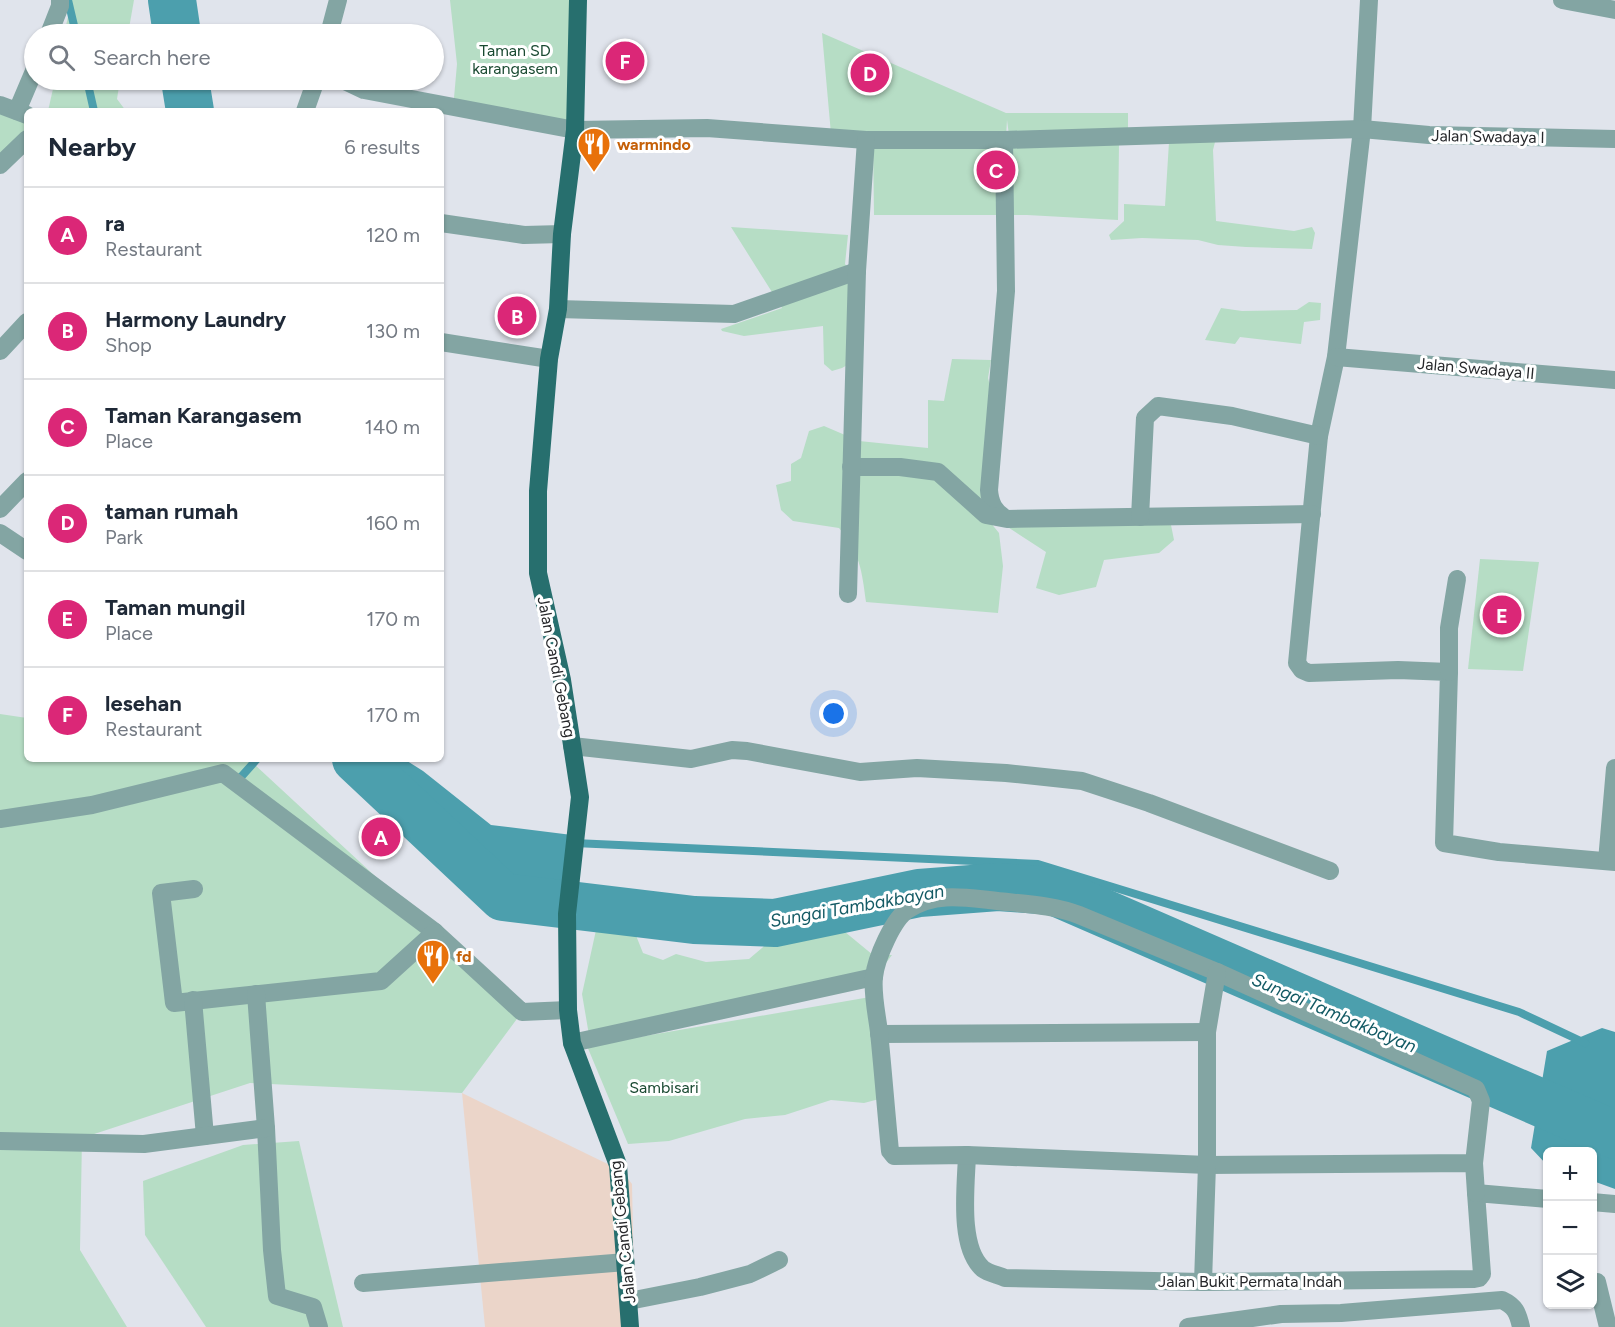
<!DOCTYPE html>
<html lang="en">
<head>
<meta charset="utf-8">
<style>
  body { margin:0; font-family:Figtree,sans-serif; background:#f6f6f7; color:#1f2937 }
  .controls { position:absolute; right:18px; bottom:18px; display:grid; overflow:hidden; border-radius:9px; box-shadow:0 2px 4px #0004 }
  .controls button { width:54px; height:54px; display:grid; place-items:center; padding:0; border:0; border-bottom:2px solid #e0e1e3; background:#fff; color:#1f2937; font:30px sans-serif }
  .you { position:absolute; left:834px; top:714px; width:21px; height:21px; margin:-15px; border:4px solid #fff; border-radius:50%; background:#1a73e8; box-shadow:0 0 0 9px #1a73e833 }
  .badge { display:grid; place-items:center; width:39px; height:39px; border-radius:50%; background:#db2777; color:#fff; font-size:20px; font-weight:700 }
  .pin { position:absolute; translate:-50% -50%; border:3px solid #fff; box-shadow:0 2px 6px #0006 }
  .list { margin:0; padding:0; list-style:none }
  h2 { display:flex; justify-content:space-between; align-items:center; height:78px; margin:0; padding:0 24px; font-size:26px }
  h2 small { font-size:20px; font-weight:400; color:#747a83 }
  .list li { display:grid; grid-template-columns:39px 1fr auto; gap:18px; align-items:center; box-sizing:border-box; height:96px; padding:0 24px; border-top:2px solid #e0e1e3 }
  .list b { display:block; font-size:22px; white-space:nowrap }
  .list p { margin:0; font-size:20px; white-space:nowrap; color:#747a83 }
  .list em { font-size:20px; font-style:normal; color:#747a83 }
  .icon { flex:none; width:33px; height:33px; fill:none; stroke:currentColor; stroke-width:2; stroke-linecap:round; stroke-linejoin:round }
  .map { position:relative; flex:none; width:1615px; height:1327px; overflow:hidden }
  .search { position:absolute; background:#fff; box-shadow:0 2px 4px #0004; left:24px; top:24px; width:420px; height:66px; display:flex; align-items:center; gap:15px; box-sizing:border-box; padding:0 21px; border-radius:33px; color:#747a83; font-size:22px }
  .panel { position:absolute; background:#fff; box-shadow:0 2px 4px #0004; left:24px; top:108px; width:420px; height:654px; border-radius:9px }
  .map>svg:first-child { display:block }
</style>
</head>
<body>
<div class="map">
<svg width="1615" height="1327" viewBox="0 0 1615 1327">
  <rect width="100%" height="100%" fill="#e0e4ec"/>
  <!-- commercial -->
  <path fill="#ebd5c9" d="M462,1093L622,1171L632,1184L635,1327H485Z"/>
  <!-- green -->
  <g fill="#b6ddc5">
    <path d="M72,0H134L128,34H64Z"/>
    <path d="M450,0H577L568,124L453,109L457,64Z"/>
    <path d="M822,33L1006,113H1128V135H1009L1007,120L1006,137L831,134Z"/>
    <path d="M55,80H120L117,99L126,111H48Z"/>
    <path d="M0,110L27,120V135L0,161Z"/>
    <path d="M873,141L1119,144L1118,220L1027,215H874Z"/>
    <path d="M1169,142H1215L1213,150L1216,221L1294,231L1312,227L1315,233L1312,249L1246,247L1218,245L1198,240L1142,238L1111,240L1109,235L1124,221V204L1165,206Z"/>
    <path d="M731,227L848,235L845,264L856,279L858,359L842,368L832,371L824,364L823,326L744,336L722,331L721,329L782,308Z"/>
    <path d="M1309,302L1321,303L1320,320L1304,322L1301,344L1240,337L1235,344L1205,340L1221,308L1242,311L1297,310Z"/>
    <path d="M952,359L991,360L988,378L990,386V522L999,533L1003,566L998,613L866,602C862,571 860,553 839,528L793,521L781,510L776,485L791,481V464L801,458L809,431L824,426L859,441L928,448V400L944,401Z"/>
    <path d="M1170,520L1174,540L1159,553L1104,560L1096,587L1059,595L1036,588L1046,552L1000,522Z"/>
    <path d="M1480,559L1539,562L1523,671L1468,669Z"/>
    <path d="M0,714L27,718V759H256L253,763L522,1012L462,1093L250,1083L82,1138L80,1250L127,1327H0Z"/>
    <path d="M598,921L635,933L643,953L663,960L676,954L706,962L749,959L775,937L810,930L839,927L873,955H892L880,971L589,1035L582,994Z"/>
    <path d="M870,997L883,1098L864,1103L831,1100L785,1115L745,1119L669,1141L628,1144L587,1046Z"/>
    <path d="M299,1141L343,1327H206L145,1235L143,1181L243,1145Z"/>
  </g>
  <!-- water -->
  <g fill="#4c9fad">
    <path d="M366,759H404L423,771L491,825L572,835L562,891H508L360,763Z"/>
    <path d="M1602,1028L1615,1032V1189L1593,1181L1592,1152H1548L1547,1165L1531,1148L1547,1051Z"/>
  </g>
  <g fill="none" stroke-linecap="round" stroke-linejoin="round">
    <!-- stream -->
    <g stroke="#4c9fad" stroke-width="8">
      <path d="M68,0L76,34"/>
      <path d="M87,80L94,111"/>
      <path d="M233,779L241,777L257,759"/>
      <path d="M574,843L1038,864L1519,1012L1585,1043"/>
    </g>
    <!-- river -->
    <g stroke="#4c9fad" stroke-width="48">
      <path d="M172,0L177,34"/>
      <path d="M185,80L190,111"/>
      <path d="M356,759L503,897L694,920L775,923L919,893L998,887L1053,891L1615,1135"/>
    </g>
    <!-- minor -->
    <g stroke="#83a5a3" stroke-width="18">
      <path d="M1369,0L1362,129L1336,357L1319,436L1297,663L1302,670L1309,673L1398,670L1449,672L1444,843L1499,852L1615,862"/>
      <path d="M1562,0L1615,10"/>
      <path d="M49,34L60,6V0"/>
      <path d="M329,34L338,0"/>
      <path d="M343,80L364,90L575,130L707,128L866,140H1004L1362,129L1429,135L1615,139"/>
      <path d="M0,105L27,115"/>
      <path d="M17,111L34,71"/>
      <path d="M305,111L316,80"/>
      <path d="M1004,140L1006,291L989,490C990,503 994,511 1005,518"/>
      <path d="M0,165L27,139"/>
      <path d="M441,223L524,235L562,234"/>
      <path d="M558,309L734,314L857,271"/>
      <path d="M441,342L549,359"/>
      <path d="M0,351L27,322"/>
      <path d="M1336,357L1615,380"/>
      <path d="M851,467H900L938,472L986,515L1007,519L1312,514"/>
      <path d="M0,509L27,481"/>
      <path d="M1140,517L1145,418L1158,406L1232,416L1319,436"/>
      <path d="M0,533L27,551"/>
      <path d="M848,594L857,271L866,140"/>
      <path d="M1449,672V628L1457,579"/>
      <path d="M572,746L691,759L732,750L747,751L860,772L917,768L1006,773L1082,781L1149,803L1330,871"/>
      <path d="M0,819L92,805L223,773L435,932L522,1012L568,1010"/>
      <path d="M1607,861L1615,768"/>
      <path d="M194,889L161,893L174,1003L381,981L435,932"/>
      <path d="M256,994L266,1128L272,1250L277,1296L313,1307L319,1327"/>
      <path d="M193,1000L205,1136"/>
      <path d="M879,1034L1207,1032"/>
      <path d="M572,1043L874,977"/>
      <path d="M0,1141L144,1144L266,1128"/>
      <path d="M967,1155C966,1186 958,1247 983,1269C988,1273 998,1275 1005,1278L1203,1282L1474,1279L1479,1278L1482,1274L1476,1193L1548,1199"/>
      <path d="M1474,1163L1207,1165L967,1155L894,1156L890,1151C886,1111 883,1071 879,1032C877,1015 872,994 874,977C876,959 893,918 909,909C934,893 961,897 989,900C1019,904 1051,904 1079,915L1217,972L1476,1089L1481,1101L1474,1163L1476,1193"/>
      <path d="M1592,1202L1615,1204"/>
      <path d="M1203,1282L1207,1165V1032L1217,972"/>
      <path d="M1597,1282L1608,1327"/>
      <path d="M363,1283L626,1262"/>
      <path d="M629,1301L700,1287L750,1274L779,1260"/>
      <path d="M1188,1327L1281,1314L1341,1313L1502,1300C1515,1306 1518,1313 1521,1327"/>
    </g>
    <!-- major -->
    <path stroke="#276f6e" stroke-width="18" d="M578,0L575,130L562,234L558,309L549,359L538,491V573L562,680L580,797L567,914L568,1010L572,1043L618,1165L630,1327"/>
  </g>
  <!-- icons -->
  <defs>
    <g id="restaurant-pin" transform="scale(1.725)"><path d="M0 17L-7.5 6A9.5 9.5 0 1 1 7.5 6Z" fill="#e8710a" stroke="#fff"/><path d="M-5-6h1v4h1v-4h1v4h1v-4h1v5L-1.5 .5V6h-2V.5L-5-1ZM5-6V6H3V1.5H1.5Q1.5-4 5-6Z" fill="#fff"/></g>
  </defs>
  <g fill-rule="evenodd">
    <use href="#restaurant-pin" x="594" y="144"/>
    <use href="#restaurant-pin" x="433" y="956"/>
  </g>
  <g text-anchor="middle" stroke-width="6" stroke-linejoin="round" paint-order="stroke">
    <!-- park labels -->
    <g font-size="16" fill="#194931" stroke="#fff">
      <text x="515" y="56">Taman SD<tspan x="515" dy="18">karangasem</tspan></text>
      <text x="664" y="1093">Sambisari</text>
    </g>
    <!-- street labels -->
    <g font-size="16" fill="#27282b" stroke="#fff">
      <text transform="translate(1488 136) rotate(1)" y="6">Jalan Swadaya I</text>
      <text transform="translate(1476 368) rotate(5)" y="6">Jalan Swadaya II</text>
      <text transform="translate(557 667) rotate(79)" y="6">Jalan Candi Gebang</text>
      <text transform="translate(622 1232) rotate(-96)" y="6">Jalan Candi Gebang</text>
      <text x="1250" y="1287">Jalan Bukit Permata Indah</text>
    </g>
    <!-- food labels -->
    <g font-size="16" font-weight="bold" fill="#c56008" stroke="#fff" text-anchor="start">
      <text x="617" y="150">warmindo</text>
      <text x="456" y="962">fd</text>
    </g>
    <!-- water labels -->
    <g font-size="18" font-style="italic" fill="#135a64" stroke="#fff">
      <text transform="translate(857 906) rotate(-10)" y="6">Sungai Tambakbayan</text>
      <text transform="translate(1334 1013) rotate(23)" y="6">Sungai Tambakbayan</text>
    </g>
  </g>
</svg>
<div class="controls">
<button>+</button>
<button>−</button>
<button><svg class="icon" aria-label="layers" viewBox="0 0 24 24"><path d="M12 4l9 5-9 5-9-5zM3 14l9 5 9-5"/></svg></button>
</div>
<div class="you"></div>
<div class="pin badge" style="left:381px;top:837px">A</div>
<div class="pin badge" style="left:517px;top:316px">B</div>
<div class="pin badge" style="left:996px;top:170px">C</div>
<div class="pin badge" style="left:870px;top:73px">D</div>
<div class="pin badge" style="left:1502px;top:615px">E</div>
<div class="pin badge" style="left:625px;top:61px">F</div>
<div class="search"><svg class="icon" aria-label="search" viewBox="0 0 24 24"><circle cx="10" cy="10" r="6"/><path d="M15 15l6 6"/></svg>Search here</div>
<section class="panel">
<h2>Nearby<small>6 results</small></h2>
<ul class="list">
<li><span class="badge">A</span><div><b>ra</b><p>Restaurant</p></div><em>120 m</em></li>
<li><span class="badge">B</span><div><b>Harmony Laundry</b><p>Shop</p></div><em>130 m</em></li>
<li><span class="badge">C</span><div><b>Taman Karangasem</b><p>Place</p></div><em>140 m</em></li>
<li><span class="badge">D</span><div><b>taman rumah</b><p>Park</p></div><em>160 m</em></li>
<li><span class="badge">E</span><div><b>Taman mungil</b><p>Place</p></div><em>170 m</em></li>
<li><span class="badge">F</span><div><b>lesehan</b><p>Restaurant</p></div><em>170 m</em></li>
</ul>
</section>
</div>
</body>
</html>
